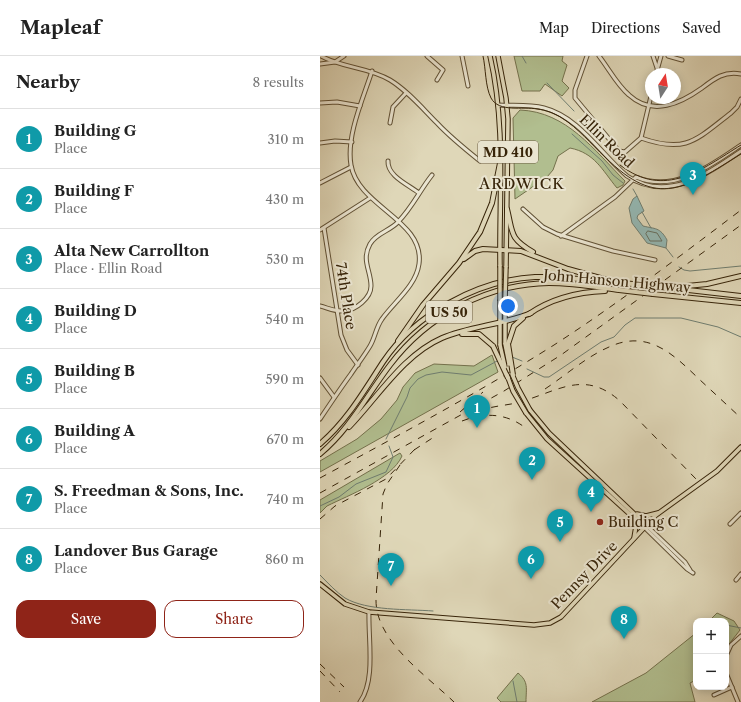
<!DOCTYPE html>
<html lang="en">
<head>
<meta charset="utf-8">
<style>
  body { margin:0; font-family:"Libre Caslon Text",serif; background:#f6f6f6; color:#222 }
  .controls { position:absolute; right:12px; bottom:12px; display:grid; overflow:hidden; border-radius:8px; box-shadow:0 2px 10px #0003 }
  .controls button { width:36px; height:36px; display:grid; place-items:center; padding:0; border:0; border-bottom:1px solid #e0e0e0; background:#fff; color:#222; font:20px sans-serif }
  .compass { position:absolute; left:325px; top:12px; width:36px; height:36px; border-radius:50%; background:#fff; box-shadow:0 2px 10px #0003; rotate:12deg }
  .you { position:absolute; left:188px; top:250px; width:14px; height:14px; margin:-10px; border:3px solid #fff; border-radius:50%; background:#1a73e8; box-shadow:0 0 0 6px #1a73e833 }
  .badge { display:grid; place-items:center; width:26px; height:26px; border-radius:50%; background:#8f2418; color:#fff; font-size:13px; font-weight:700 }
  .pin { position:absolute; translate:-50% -33px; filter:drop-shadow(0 1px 2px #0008) }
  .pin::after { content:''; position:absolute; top:21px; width:14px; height:12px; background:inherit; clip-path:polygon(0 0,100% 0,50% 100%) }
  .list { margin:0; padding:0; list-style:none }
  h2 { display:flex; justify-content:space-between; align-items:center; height:52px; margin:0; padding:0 16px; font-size:17px }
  h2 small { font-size:13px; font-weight:400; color:#767676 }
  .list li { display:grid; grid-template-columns:26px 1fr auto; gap:12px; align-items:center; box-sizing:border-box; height:60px; padding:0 16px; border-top:1px solid #e0e0e0 }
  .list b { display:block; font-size:15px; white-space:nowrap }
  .list p { margin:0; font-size:13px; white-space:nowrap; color:#767676 }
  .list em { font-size:13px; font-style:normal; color:#767676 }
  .actions { display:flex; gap:8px; padding:12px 16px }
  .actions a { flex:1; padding:9px 0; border:1px solid #8f2418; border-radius:12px; text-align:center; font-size:14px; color:#8f2418 }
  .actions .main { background:#8f2418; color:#fff }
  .map { position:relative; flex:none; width:421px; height:646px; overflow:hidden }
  header { display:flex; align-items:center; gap:24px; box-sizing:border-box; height:56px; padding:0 20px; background:#fff; border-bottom:1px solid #e0e0e0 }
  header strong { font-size:19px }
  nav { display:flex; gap:22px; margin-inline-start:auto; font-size:14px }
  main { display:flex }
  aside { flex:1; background:#fff }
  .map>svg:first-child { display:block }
</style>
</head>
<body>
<header>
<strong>Mapleaf</strong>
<nav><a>Map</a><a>Directions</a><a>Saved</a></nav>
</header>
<main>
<aside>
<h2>Nearby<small>8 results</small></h2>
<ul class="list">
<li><span class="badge" style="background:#0f9aa8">1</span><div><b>Building G</b><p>Place</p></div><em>310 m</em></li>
<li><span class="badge" style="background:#0f9aa8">2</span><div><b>Building F</b><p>Place</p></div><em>430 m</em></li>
<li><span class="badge" style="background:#0f9aa8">3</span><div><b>Alta New Carrollton</b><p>Place · Ellin Road</p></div><em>530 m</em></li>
<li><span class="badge" style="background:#0f9aa8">4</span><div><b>Building D</b><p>Place</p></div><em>540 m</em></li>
<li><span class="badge" style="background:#0f9aa8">5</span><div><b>Building B</b><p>Place</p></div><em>590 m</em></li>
<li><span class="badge" style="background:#0f9aa8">6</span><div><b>Building A</b><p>Place</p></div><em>670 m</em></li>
<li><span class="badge" style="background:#0f9aa8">7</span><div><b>S. Freedman &amp; Sons, Inc.</b><p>Place</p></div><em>740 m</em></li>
<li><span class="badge" style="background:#0f9aa8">8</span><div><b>Landover Bus Garage</b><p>Place</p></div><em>860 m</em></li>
</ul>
<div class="actions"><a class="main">Save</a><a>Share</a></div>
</aside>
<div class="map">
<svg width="421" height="646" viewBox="0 0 421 646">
  <rect width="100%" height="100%" fill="#dfd7b8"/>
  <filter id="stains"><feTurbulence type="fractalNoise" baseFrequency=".005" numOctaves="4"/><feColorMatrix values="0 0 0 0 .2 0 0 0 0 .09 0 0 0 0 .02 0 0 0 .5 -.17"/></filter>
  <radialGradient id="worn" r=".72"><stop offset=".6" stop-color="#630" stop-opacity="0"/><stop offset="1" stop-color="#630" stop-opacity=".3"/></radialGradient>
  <!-- green -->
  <g fill="#b1be8f" stroke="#74714c">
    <path d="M194,0H243L242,5L247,9L242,25L249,32L242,40L225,28L220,35H202Z"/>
    <path d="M200,54C247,56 274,94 305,125L303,129L297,132C282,114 275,97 250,92L238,100L233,114L227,121L195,143L193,62Z"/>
    <path d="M172,299L178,316L0,416V405L37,383L61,363L77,344L83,331L95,317L114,308L154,310Z"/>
    <path d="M80,397L82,400C72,423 29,439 7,450L0,457V444Z"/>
    <path d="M397,557L414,565L420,574L406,592V565H389Z"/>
    <path d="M376,577V624L370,627L375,646H272L326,617Z"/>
    <path d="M198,617C209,626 206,632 206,646H181L177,642Z"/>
  </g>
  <!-- water -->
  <path fill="#94b8b4" stroke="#6f7d70" d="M317,140L324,155L318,159L317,162L323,170C335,173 340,171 347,184L346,192L327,187L312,167L309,152L313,143Z"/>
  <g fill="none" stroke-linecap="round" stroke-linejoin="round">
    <!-- shore -->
    <path stroke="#666e5e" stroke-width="1" d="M328,175L337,177L342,185H330L326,178Z"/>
    <!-- stream -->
    <g stroke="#6f7d70" stroke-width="1">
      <path d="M202,0L206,7"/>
      <path d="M227,27L254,55"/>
      <path d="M252,78L282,105L293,119L303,127"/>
      <path d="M313,133L317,140"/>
      <path d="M322,156L331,172"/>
      <path d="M346,192L353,201"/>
      <path d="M359,211L364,214L370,215L421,210"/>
      <path d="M192,301L202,305"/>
      <path d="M207,313L224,321H229L281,286L294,281L305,269L315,262H361L398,271L421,281"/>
      <path d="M66,383L87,341L90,332L98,323L106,319L122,316L151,319L179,304"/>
      <path d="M0,450L19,441L36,428L66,416L73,401L69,390"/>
      <path d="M0,519C8,527 16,536 25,542C47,555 87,553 113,555"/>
      <path d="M378,565H383"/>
      <path d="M406,569L421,572"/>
      <path d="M193,625L197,646"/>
    </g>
    <!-- minor casing -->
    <g stroke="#615135" stroke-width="5">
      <g id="minor">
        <path d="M1,0C22,12 48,11 70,24C88,35 102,52 117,67C130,81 145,93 160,105"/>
        <path d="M107,0L123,14L117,24"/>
        <path d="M142,0L148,30"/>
        <path d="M267,0L255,34V42L299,95L305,96L321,82L331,40"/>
        <path d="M279,0C289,13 297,29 309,39C333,61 361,47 382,32C395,22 404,15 421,18"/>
        <path d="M333,0L337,12"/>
        <path d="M348,0L362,4"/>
        <path d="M0,8L15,6L24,0"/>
        <path d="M336,18L341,0"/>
        <path d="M0,47L17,46L40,50"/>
        <path d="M178,49C193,50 209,48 224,52C259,61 281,98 307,120C347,147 387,118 421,95"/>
        <path d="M70,67L73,51L86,37"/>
        <path d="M321,82C366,98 376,84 411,57L417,51L421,43"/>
        <path d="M0,87L15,85L32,86"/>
        <path d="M68,105C67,120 89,129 99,137"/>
        <path d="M0,127L31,111"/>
        <path d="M203,153L223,171L237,178L293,195L335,204"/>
        <path d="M4,172L21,279L27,294L38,309"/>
        <path d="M0,174L50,142"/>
        <path d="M241,180L295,141L316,121C355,137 390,110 421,89"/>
        <path d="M0,250C8,252 16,256 24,255C36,254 51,242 51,230C51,215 41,204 50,188C56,177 70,175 78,166C92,152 100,134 112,119"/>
        <path d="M0,322L14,341"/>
        <path d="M0,363C10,348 20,333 31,318C37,309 44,300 50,290C55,282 56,271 62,263C74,246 96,230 99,208C105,164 38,151 31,109C26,80 43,43 52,15"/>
        <path d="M410,468L421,457"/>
        <path d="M327,470L365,506L370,514"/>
        <path d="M325,472L367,513L373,517"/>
        <path d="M416,524L421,518"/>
        <path d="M406,600L411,589L421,580"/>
        <path d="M406,617L418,646"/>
        <path d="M394,639L412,631"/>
        <path d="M40,646C56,624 48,583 49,556"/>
      </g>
    </g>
    <!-- major casing -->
    <g stroke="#372409" stroke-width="5.5">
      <g id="major">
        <path d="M170,0C186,69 179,140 180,210"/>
        <path d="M178,0L186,42L188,63L186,211"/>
        <path d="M185,244V288"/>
        <path d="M180,245V289"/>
        <path d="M210,354L229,377L327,470"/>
        <path d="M206,357L227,383L325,472"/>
        <path d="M317,458L326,460L338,457"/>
        <path d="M311,461L316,470L314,482"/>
        <path d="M0,528L25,548L49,556L214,569L230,567L241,561L336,459L397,415L421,391"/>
      </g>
    </g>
    <!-- highway casing -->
    <g stroke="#372409" stroke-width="6">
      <g id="highway">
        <path d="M187,153C193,177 189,182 213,196"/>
        <path d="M144,203L155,195L163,193L201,195L248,213L291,225"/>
        <path d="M342,231L421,240"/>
        <path d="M357,231L387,228L421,220"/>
        <path d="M333,238L421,247"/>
        <path d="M209,258C232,242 258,236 285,235"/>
        <path d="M142,278H159L173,290"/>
        <path d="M78,285L103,249L139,207L160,176L172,147L180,107"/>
        <path d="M188,288L194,270L203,262"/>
        <path d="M29,371C58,341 83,299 122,282C150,270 182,269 211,257"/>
        <path d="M0,388C27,365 44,335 63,306C95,258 158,224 215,221C241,220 267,224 293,226"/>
        <path d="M0,398C30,373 47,339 70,309C107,260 166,228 229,227C252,227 276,231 299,234"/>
      </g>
    </g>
    <!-- minor -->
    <use href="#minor" stroke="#eae5d1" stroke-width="3"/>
    <!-- major -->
    <use href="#major" stroke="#dfd7b8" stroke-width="3.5"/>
    <!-- highway -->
    <use href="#highway" stroke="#dfd7b8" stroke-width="4"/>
    <!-- tram -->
    <g stroke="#372409" stroke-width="1">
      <path d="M163,0C166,13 165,30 171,42C179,57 203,50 217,53C226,54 234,57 242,62C258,72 271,88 285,101C338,154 366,132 421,98"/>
      <path d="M300,109C345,144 382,113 421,89"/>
    </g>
    <!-- rail -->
    <g stroke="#372409" stroke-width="1" stroke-dasharray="7 7" stroke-linecap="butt">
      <path d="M225,333C246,319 266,301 289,291C328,273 353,298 379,323C393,336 407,349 421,362"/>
      <path d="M140,356L163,336"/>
      <path d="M158,356C170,350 183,350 196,347C236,337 263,312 300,345L376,423"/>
      <path d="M142,365C165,356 187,357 207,373"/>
      <path d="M94,394L114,381"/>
      <path d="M80,409L67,428L63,438L56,543C55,585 106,619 134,646"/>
      <path d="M0,422C79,379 158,337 234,289C299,247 360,200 421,154"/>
      <path d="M0,437L184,335L241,299L421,169"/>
      <path d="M0,463L15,450L66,423L97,391"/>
      <path d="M0,608L24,631"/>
      <path d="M0,615L20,636"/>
    </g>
    <!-- major-bridge casing -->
    <g stroke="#372409" stroke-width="5.5" stroke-linecap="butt">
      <g id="major-bridge">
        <path d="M185,244L186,211"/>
        <path d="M180,245V210"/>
        <path d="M185,288L189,308"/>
        <path d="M180,289L185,311"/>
        <path d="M192,318L198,332L210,354"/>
        <path d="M187,319L193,335L206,357"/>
      </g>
    </g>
    <!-- highway-bridge casing -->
    <g stroke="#372409" stroke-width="6" stroke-linecap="butt">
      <g id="highway-bridge">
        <path d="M293,226L342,231"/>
        <path d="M299,234L333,238"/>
        <path d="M188,288L193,319"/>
        <path d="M173,290L188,322"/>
      </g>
    </g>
    <!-- major-bridge -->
    <use href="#major-bridge" stroke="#dfd7b8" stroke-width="3.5"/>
    <!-- highway-bridge -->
    <use href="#highway-bridge" stroke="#dfd7b8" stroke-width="4"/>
  </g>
  <!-- markers -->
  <circle fill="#8f2418" stroke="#eae5d1" stroke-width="1.5" cx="280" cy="466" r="4"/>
  <g text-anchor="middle" stroke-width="4" stroke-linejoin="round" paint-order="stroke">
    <!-- shield labels -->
    <g fill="#eae5d1" stroke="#6d5e45" stroke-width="1">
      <rect x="158" y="85" width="60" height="22" rx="3"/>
      <rect x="106" y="245" width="46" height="22" rx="3"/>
    </g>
    <g font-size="13" font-weight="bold" fill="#372409">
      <text x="188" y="101">MD 410</text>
      <text x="129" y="261">US 50</text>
    </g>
    <!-- street labels -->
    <g font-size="14" fill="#372409" stroke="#eae5d1">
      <text transform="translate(287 85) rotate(44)" y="5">Ellin Road</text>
      <text transform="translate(297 225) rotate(5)" y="5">John Hanson Highway</text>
      <text transform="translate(26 240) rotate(81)" y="5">74th Place</text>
      <text transform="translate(264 519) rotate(-46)" y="5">Pennsy Drive</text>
    </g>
    <!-- poi labels -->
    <g font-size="14" fill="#372409" stroke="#eae5d1" text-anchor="start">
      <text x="288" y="471">Building C</text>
    </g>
    <!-- neighbourhood labels -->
    <g font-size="15" letter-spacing="1" fill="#372409" stroke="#eae5d1">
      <text x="202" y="133">ARDWICK</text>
    </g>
  </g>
  <rect width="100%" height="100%" filter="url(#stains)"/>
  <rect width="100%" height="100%" fill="url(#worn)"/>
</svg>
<div class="controls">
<button>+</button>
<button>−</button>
</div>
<svg class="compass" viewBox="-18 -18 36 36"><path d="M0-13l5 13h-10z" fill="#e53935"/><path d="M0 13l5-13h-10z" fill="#767676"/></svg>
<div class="you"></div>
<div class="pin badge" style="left:157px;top:372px;background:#0f9aa8">1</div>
<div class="pin badge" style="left:212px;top:424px;background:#0f9aa8">2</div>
<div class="pin badge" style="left:373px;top:139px;background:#0f9aa8">3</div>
<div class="pin badge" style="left:271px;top:456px;background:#0f9aa8">4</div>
<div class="pin badge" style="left:240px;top:486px;background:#0f9aa8">5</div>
<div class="pin badge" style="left:211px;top:523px;background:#0f9aa8">6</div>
<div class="pin badge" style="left:71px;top:530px;background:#0f9aa8">7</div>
<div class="pin badge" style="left:304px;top:583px;background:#0f9aa8">8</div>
</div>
</main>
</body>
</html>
